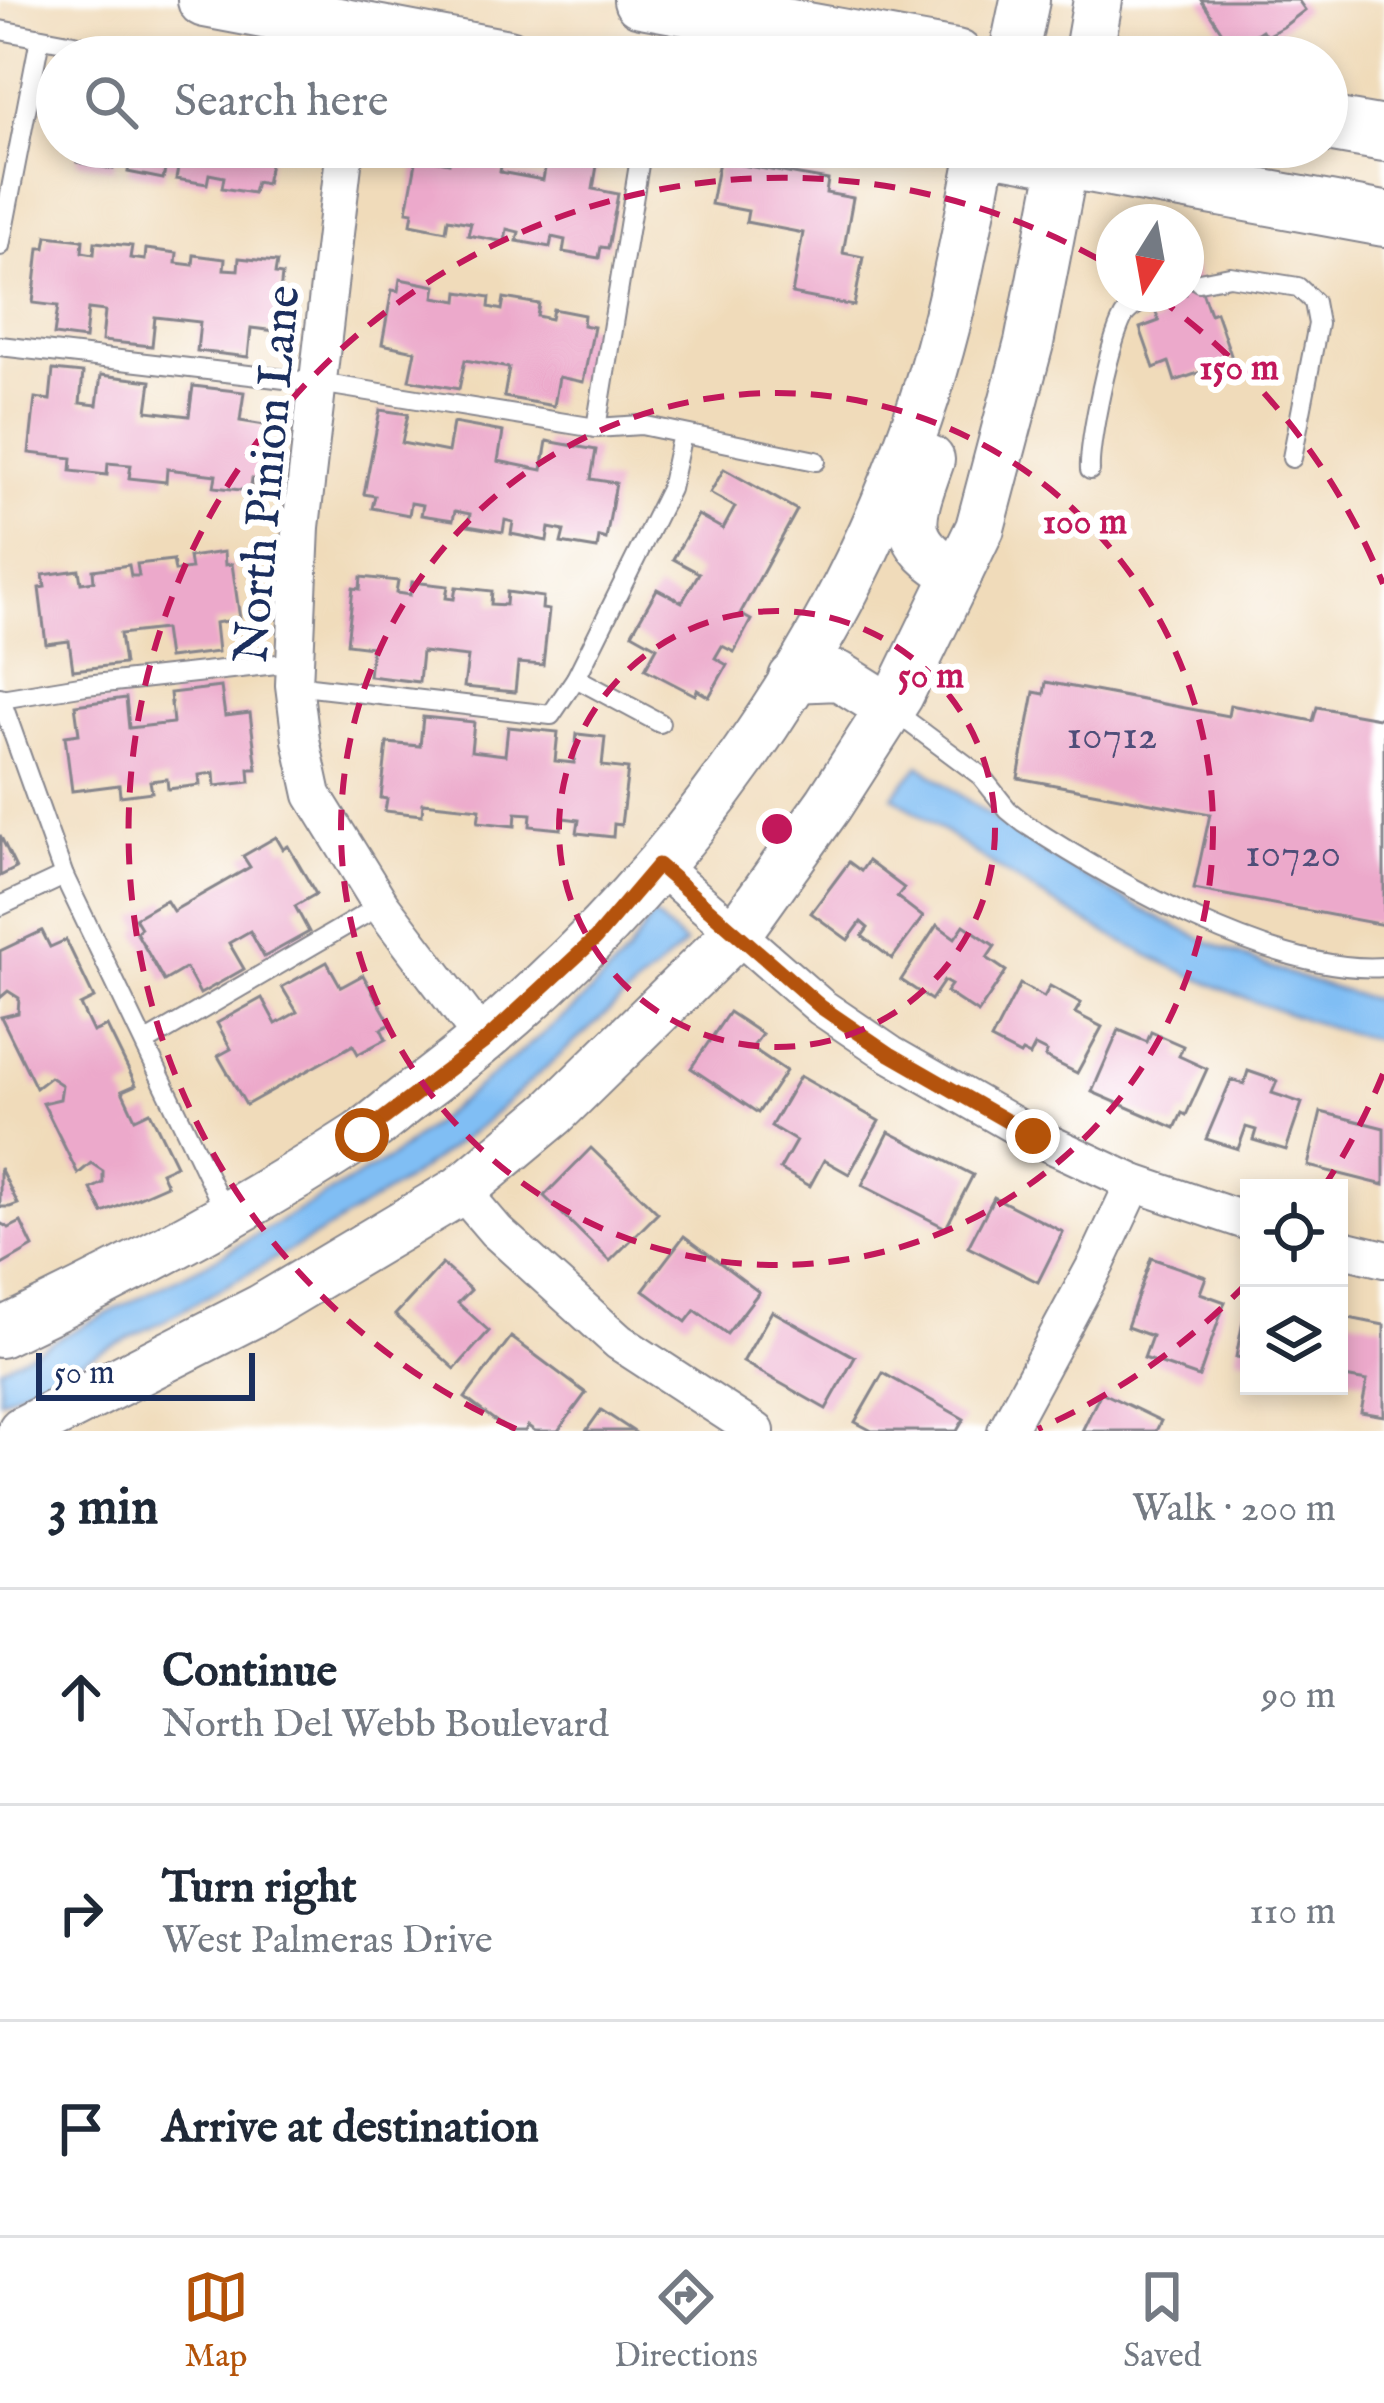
<!DOCTYPE html>
<html lang="en">
<head>
<meta charset="utf-8">
<style>
  body { margin:0; font-family:"IM FELL English",serif; background:#f2f2f3; color:#1f2937 }
  .controls { position:absolute; right:36px; bottom:36px; display:grid; overflow:hidden; border-radius:0px; box-shadow:0 6px 18px #0003 }
  .controls button { width:108px; height:108px; display:grid; place-items:center; padding:0; border:0; border-bottom:3px solid #e0e1e3; background:#fff; color:#1f2937; font:60px sans-serif }
  .compass { position:absolute; left:1096px; top:204px; width:108px; height:108px; border-radius:50%; background:#fff; box-shadow:0 6px 18px #0003; rotate:191deg }
  .scale { position:absolute; left:36px; bottom:30px; width:219px; box-sizing:border-box; padding-left:12px; border:6px solid #1b2f5e; border-top:0; font-size:33px; line-height:42px; white-space:nowrap; color:#1b2f5e; -webkit-text-stroke:9px #fff; paint-order:stroke }
  .stop { position:absolute; width:36px; height:36px; margin:-27px; border:9px solid #b45309; border-radius:50%; background:#fff }
  .stop.end { background:#b45309; border-color:#fff; box-shadow:0 3px 12px #0008 }
  .list { margin:0; padding:0; list-style:none }
  h2 { display:flex; justify-content:space-between; align-items:center; height:156px; margin:0; padding:0 48px; font-size:51px }
  h2 small { font-size:39px; font-weight:400; color:#747a83 }
  .list li { display:grid; grid-template-columns:78px 1fr auto; gap:36px; align-items:center; box-sizing:border-box; height:216px; padding:0 48px; border-top:3px solid #e0e1e3 }
  .list b { display:block; font-size:45px; white-space:nowrap }
  .list p { margin:0; font-size:39px; white-space:nowrap; color:#747a83 }
  .list em { font-size:39px; font-style:normal; color:#747a83 }
  .icon { flex:none; width:66px; height:66px; fill:none; stroke:currentColor; stroke-width:2; stroke-linecap:round; stroke-linejoin:round }
  .map { position:relative; flex:none; width:1384px; height:1431px; overflow:hidden }
  .search { position:absolute; background:#fff; box-shadow:0 6px 18px #0003; left:36px; right:36px; top:36px; height:132px; display:flex; align-items:center; gap:30px; box-sizing:border-box; padding:0 42px; border-radius:66px; color:#747a83; font-size:45px }
  .sheet { height:804px; background:#fff }
  nav { display:flex; justify-content:space-around; align-items:center; box-sizing:border-box; height:168px; border-top:3px solid #e0e1e3; background:#fff; font-size:33px; color:#747a83 }
  nav a { display:grid; justify-items:center; gap:6px }
  nav .on { color:#b45309 }
  .map>svg:first-child { display:block }
</style>
</head>
<body>
<div class="map">
<svg width="1384" height="1431" viewBox="0 0 1384 1431">
  <rect width="100%" height="100%" fill="#fff"/>
  <filter id="ink" filterUnits="userSpaceOnUse"><feTurbulence type="fractalNoise" baseFrequency=".00833" numOctaves="2"/><feDisplacementMap in="SourceGraphic" scale="24" xChannelSelector="R" yChannelSelector="G"/><feConvolveMatrix kernelMatrix="1 2 1 2 8 2 1 2 1" color-interpolation-filters="sRGB"/></filter>
  <filter id="wash" filterUnits="userSpaceOnUse"><feTurbulence type="fractalNoise" baseFrequency=".004" numOctaves="4" result="noise"/><feDisplacementMap in="SourceGraphic" scale="48" xChannelSelector="R" yChannelSelector="G"/><feGaussianBlur stdDeviation="2.7" result="paint"/><feColorMatrix in="noise" values="0 0 0 0 0 0 0 0 0 0 0 0 0 0 0 0 0 1.4 0 .05"/><feComposite in="paint" operator="in"/></filter>
  <g filter="url(#wash)">
    <rect width="100%" height="100%" fill="#f0dbba"/>
    <!-- water -->
    <g fill="#80bef4" stroke="#4e76a9" stroke-width="3">
      <path d="M919,765C1060,871 1210,961 1384,1002V1042C1191,994 1053,910 893,796Z"/>
      <path d="M653,915L685,944L480,1126L409,1178L335,1225L163,1321L0,1400V1368L206,1264L392,1157L576,1007L626,956Z"/>
    </g>
    <g id="blocks">
      <!-- building -->
      <g fill="#eca9cb">
        <path d="M1201,0H1298L1305,10L1283,27L1266,36L1262,30L1233,49Z"/>
        <path d="M80,147H273L266,184L256,182L253,193L222,188L224,177L209,174L207,184L176,179L178,168L166,166L163,179L128,172L130,159L115,156L113,169L77,162Z"/>
        <path d="M451,147H504L500,172L543,180L548,151L598,160L593,189L618,194L608,248L601,247L599,258L563,252L565,240L552,237L550,247L517,241L519,232L507,229L505,242L468,235L471,223L448,219L446,231L411,224L413,212L407,211L417,157L449,163Z"/>
        <path d="M719,161L828,180L826,193L853,198L843,253L863,257L854,306L792,294L803,233L746,222L748,211L711,204Z"/>
        <path d="M47,236L83,240L82,252L94,254L95,242L132,246L130,258L145,260L146,249L177,253L176,263L193,265L194,255L225,259L224,269L238,270L239,258L277,262L275,274L282,275L276,331L251,328L248,357L197,351L200,322L155,317L152,346L102,341L105,311L88,309L85,339L54,335L58,306L33,303L39,248H45Z"/>
        <path d="M1193,265L1210,314L1216,312L1233,361L1175,381L1169,362L1154,368L1140,328L1159,321L1149,294H1186V267Z"/>
        <path d="M400,279L436,286L434,297L458,301L459,292L490,297L489,307L502,310L504,298L539,304L537,316L551,319L553,309L584,315L583,325L594,327L583,382L559,377L554,406L504,397L509,368L465,360L459,389L409,380L415,351L382,344L392,290L398,291Z"/>
        <path d="M53,370L83,373L80,403L97,405L101,375L151,381L147,411L189,416L193,386L244,392L240,421L265,425L259,480L252,479L250,491L214,487L216,475L167,469L166,482L129,478L131,465L108,463L107,475L71,471L72,458L29,453L35,398L50,400Z"/>
        <path d="M380,410L408,414L402,443L448,452L453,423L503,432L498,461L542,470L547,441L596,450L591,479L616,483L606,539L599,537L597,549L561,543L564,531L549,528L547,541L511,534L513,522L505,520L503,532L468,526L470,514L455,511L453,520L421,515L423,505L411,503L409,515L372,508L375,496L364,494Z"/>
        <path d="M724,469L797,510L740,614L751,620L734,652L722,646L715,658L727,665L709,697L697,690L695,695L645,669L657,647L632,633L657,589L682,602L699,573L673,559L698,515L723,529L735,507L710,493Z"/>
        <path d="M224,552L225,565L232,564L240,619L215,623L218,652L168,658L164,629L120,634L124,664L73,670L69,641L46,644L39,588L45,587L43,575L79,570L81,583L94,581L93,570L129,565L131,576H139L137,564L173,560L175,571L191,569L189,557Z"/>
        <path d="M361,577L398,581L396,593L410,595L412,582L448,586L446,598L454,599L456,587L492,591L491,604L506,605L507,592L543,597L542,609L549,610L543,665L518,663L515,692L464,687L468,657L422,652L419,682L369,676L372,647L347,644L353,588L360,589Z"/>
        <path d="M1046,682L1228,716L1230,705L1313,721L1317,707L1384,719V925L1194,889L1210,814L1018,778L1034,692L1044,694Z"/>
        <path d="M221,687L225,716L250,713L257,769H249L250,782L215,786L214,773L199,775L200,785L168,789L167,779L150,781L152,792L120,796L119,785L72,791L65,736L79,734L75,705L126,698L129,728L173,723L170,693Z"/>
        <path d="M423,717L474,722L471,751L505,755L508,727L558,732L555,761L574,763L577,734L605,737L602,766L628,769L621,825L614,824L613,837L577,833L579,820L563,818L561,829L530,826L531,814L516,813L515,826L478,822L480,809L423,803L422,815L385,811L387,799L381,798L387,743L420,746Z"/>
        <path d="M0,835L16,868L0,876Z"/>
        <path d="M276,837L283,849L288,846L316,894L295,906L309,932L264,957L250,931L229,943L244,969L200,994L186,968L164,981L136,932L141,928L135,918L166,900L173,911L250,867L243,856Z"/>
        <path d="M868,861L904,888L897,897L923,917L892,959L862,936L868,928L861,922L848,940L811,913L849,862L861,871Z"/>
        <path d="M937,925L955,938L964,925L995,946L987,958L1006,971L978,1013L946,992L951,985L944,981L931,1000L901,980Z"/>
        <path d="M42,931L50,947L66,940L94,998L80,1005L93,1032L107,1026L136,1085L122,1091L135,1119L150,1112L176,1165L161,1172L167,1185L103,1213L91,1189L103,1183V1171L91,1163L78,1174L43,1103L60,1099L62,1085L50,1077L36,1088L1,1017L18,1013L19,998L8,991L0,998V951Z"/>
        <path d="M327,962L341,987L363,975L391,1024L381,1029L386,1039L358,1054L353,1045L246,1105L218,1056L231,1049L217,1023L262,998L276,1024L297,1012L282,987Z"/>
        <path d="M1020,984L1044,997L1050,986L1081,1003L1075,1013L1102,1027L1077,1073L1045,1057L1047,1052L1035,1046L1030,1056L1022,1052L1020,1055L991,1040Z"/>
        <path d="M729,1012L762,1034L752,1048L786,1071L758,1113L691,1068Z"/>
        <path d="M1119,1030L1147,1042L1151,1032L1183,1046L1179,1056L1207,1069L1186,1115L1182,1113L1175,1128L1092,1092Z"/>
        <path d="M1248,1071L1277,1081L1272,1093L1302,1103L1286,1150L1253,1140L1256,1130L1246,1127L1238,1149L1206,1139L1231,1080L1244,1084Z"/>
        <path d="M800,1076L879,1121L849,1174L824,1160L810,1186L780,1169L796,1141L771,1126Z"/>
        <path d="M1321,1112L1384,1128V1185L1308,1166Z"/>
        <path d="M889,1132L973,1175L946,1228L862,1185Z"/>
        <path d="M591,1148L658,1213L610,1261L544,1196Z"/>
        <path d="M0,1168L18,1204L10,1207H0Z"/>
        <path d="M994,1197L1063,1232L1038,1282L968,1247Z"/>
        <path d="M21,1222L33,1247L0,1266V1223L9,1228Z"/>
        <path d="M684,1236L759,1292L727,1334L695,1310L686,1322L643,1290Z"/>
        <path d="M1151,1258L1206,1277L1200,1293L1225,1302L1199,1377L1144,1358L1152,1336L1127,1327Z"/>
        <path d="M442,1264L471,1290L458,1303L489,1331L455,1369L395,1315Z"/>
        <path d="M1247,1301H1249V1359L1236,1357Z"/>
        <path d="M772,1311L855,1357L826,1409L743,1362Z"/>
        <path d="M1344,1317L1384,1325V1416L1361,1412L1367,1381L1339,1376Z"/>
        <path d="M511,1337L586,1393L558,1431H535L528,1426L525,1431H509L465,1398Z"/>
        <path d="M883,1373L964,1419L957,1431H872L855,1422Z"/>
        <path d="M1101,1392L1161,1421L1156,1431H1082Z"/>
        <path d="M601,1410L633,1431H586Z"/>
      </g>
    </g>
  </g>
  <g filter="url(#ink)">
    <use href="#blocks" fill-opacity="0" stroke="#86858c" stroke-width="3"/>
    <g fill="none" stroke-linecap="round" stroke-linejoin="round">
      <!-- lane casing -->
      <g stroke="#86858c" stroke-width="22">
        <g id="lane">
          <path d="M0,30L143,57"/>
          <path d="M0,246L40,38"/>
          <path d="M1199,282L1230,276L1298,287L1314,302L1318,324L1292,458"/>
          <path d="M0,346L319,383L596,428L641,425L816,461"/>
          <path d="M596,428L641,152L613,147"/>
          <path d="M1090,470C1088,445 1111,331 1126,313C1133,305 1141,302 1151,299"/>
          <path d="M576,678L660,723"/>
          <path d="M294,685L551,715L576,678L670,489L682,434"/>
          <path d="M0,697L64,876L227,1216"/>
          <path d="M1,699L86,685L295,662"/>
          <path d="M894,711L981,776L1008,810L1024,823C1113,881 1276,975 1384,967"/>
          <path d="M0,906L64,876"/>
          <path d="M146,1042L381,905"/>
        </g>
      </g>
      <!-- street casing -->
      <g stroke="#86858c" stroke-width="40">
        <g id="street">
          <path d="M345,147L301,527L294,685L301,740L313,795L381,905L485,1042"/>
          <path d="M658,865L821,1007L890,1054L1033,1136L1134,1183L1249,1222"/>
          <path d="M461,1190L496,1231L619,1342L756,1431"/>
          <path d="M1339,1248L1384,1259"/>
          <path d="M1006,1431L1096,1264L1134,1183"/>
        </g>
      </g>
      <!-- secondary casing -->
      <g stroke="#86858c" stroke-width="52">
        <g id="secondary">
          <path d="M1013,57L1025,0"/>
          <path d="M1088,57L1098,0"/>
          <path d="M930,460C910,517 897,541 958,574"/>
          <path d="M793,678L839,676L890,708"/>
          <path d="M0,1333C122,1275 244,1211 358,1137C375,1126 391,1111 408,1098C663,911 867,634 946,324C961,266 971,206 983,147"/>
          <path d="M22,1431L261,1309L461,1190L553,1113L736,934L829,804L899,695L980,528L1029,343L1067,147"/>
        </g>
      </g>
      <!-- primary casing -->
      <g stroke="#86858c" stroke-width="58">
        <g id="primary">
          <path d="M205,0L508,57"/>
          <path d="M641,0L956,57"/>
          <path d="M1327,124L1384,134"/>
          <path d="M991,147L1384,219"/>
        </g>
      </g>
      <!-- lane -->
      <use href="#lane" stroke="#fff" stroke-width="18"/>
      <!-- street -->
      <use href="#street" stroke="#fff" stroke-width="36"/>
      <!-- secondary -->
      <use href="#secondary" stroke="#fff" stroke-width="48"/>
      <!-- primary -->
      <use href="#primary" stroke="#fff" stroke-width="54"/>
    </g>
  </g>
  <g fill="none" stroke-linecap="round" stroke-linejoin="round" filter="url(#ink)">
    <!-- route -->
    <path stroke="#b45309" stroke-width="15" d="M362,1135L484,1042L595,939L658,865L821,1007L890,1054L1033,1136"/>
  </g>
  <!-- distance rings -->
  <g fill="none" stroke="#c2185b" stroke-width="6" stroke-dasharray="21 15">
    <circle cx="777" cy="829" r="218"/>
    <circle cx="777" cy="829" r="436"/>
    <path d="M1383 1074A654 654 0 0 1 1325 1185M1247 1283A654 654 0 0 1 1038 1429M516 1429A654 654 0 1 1 1114 268M1157 297A654 654 0 0 1 1383 584"/>
  </g>
  <g text-anchor="middle" stroke-width="12" stroke-linejoin="round" paint-order="stroke">
    <!-- number labels -->
    <g font-size="42" fill="#4f4e79">
      <text x="1112" y="748">10712</text>
      <text x="1293" y="866">10720</text>
    </g>
    <!-- street labels -->
    <g font-size="48" fill="#1b2f5e" stroke="#fff">
      <text transform="translate(265 474) rotate(-85)" y="17">North Pinion Lane</text>
    </g>
  </g>
  <circle cx="777" cy="829" r="18" fill="#c2185b" stroke="#fff" stroke-width="6"/>
  <g font-size="36" text-anchor="middle" font-weight="bold" fill="#c2185b" stroke="#fff" stroke-width="12" stroke-linejoin="round" paint-order="stroke">
    <text x="1239" y="379">150 m</text>
    <text x="1085" y="533">100 m</text>
    <text x="931" y="687">50 m</text>
  </g>
</svg>
<div class="controls">
<button><svg class="icon" aria-label="locate" viewBox="0 0 24 24"><circle cx="12" cy="12" r="6"/><path d="M12 2v4M12 18v4M2 12h4M18 12h4"/></svg></button>
<button><svg class="icon" aria-label="layers" viewBox="0 0 24 24"><path d="M12 4l9 5-9 5-9-5zM3 14l9 5 9-5"/></svg></button>
</div>
<svg class="compass" viewBox="-18 -18 36 36"><path d="M0-13l5 13h-10z" fill="#e53935"/><path d="M0 13l5-13h-10z" fill="#747a83"/></svg>
<div class="scale">50 m</div>
<div class="stop" style="left:362px;top:1135px"></div>
<div class="stop end" style="left:1033px;top:1136px"></div>
<div class="search"><svg class="icon" aria-label="search" viewBox="0 0 24 24"><circle cx="10" cy="10" r="6"/><path d="M15 15l6 6"/></svg>Search here</div>
</div>
<section class="sheet">
<h2>3 min<small>Walk · 200 m</small></h2>
<ul class="list">
<li><svg class="icon" aria-label="ahead" viewBox="0 0 24 24"><path d="M12 20V5M6 11l6-6 6 6"/></svg><div><b>Continue</b><p>North Del Webb Boulevard</p></div><em>90 m</em></li>
<li><svg class="icon" aria-label="right" viewBox="0 0 24 24"><path d="M7 20v-9h11M14 6l5 5-5 5"/></svg><div><b>Turn right</b><p>West Palmeras Drive</p></div><em>110 m</em></li>
<li><svg class="icon" aria-label="arrive" viewBox="0 0 24 24"><path d="M6 21V4h12l-3 4 3 4H6"/></svg><div><b>Arrive at destination</b></div></li>
</ul>
</section>
<nav>
<a class="on"><svg class="icon" aria-label="map" viewBox="0 0 24 24"><path d="M3 6l6-2 6 2 6-2v14l-6 2-6-2-6 2zM9 4v14M15 6v14"/></svg>Map</a>
<a><svg class="icon" aria-label="directions" viewBox="0 0 24 24"><path d="M12 3l9 9-9 9-9-9zM9 14v-3h6M13 9l2 2-2 2"/></svg>Directions</a>
<a><svg class="icon" aria-label="saved" viewBox="0 0 24 24"><path d="M7 4h10v16l-5-4-5 4z"/></svg>Saved</a>
</nav>
</body>
</html>
